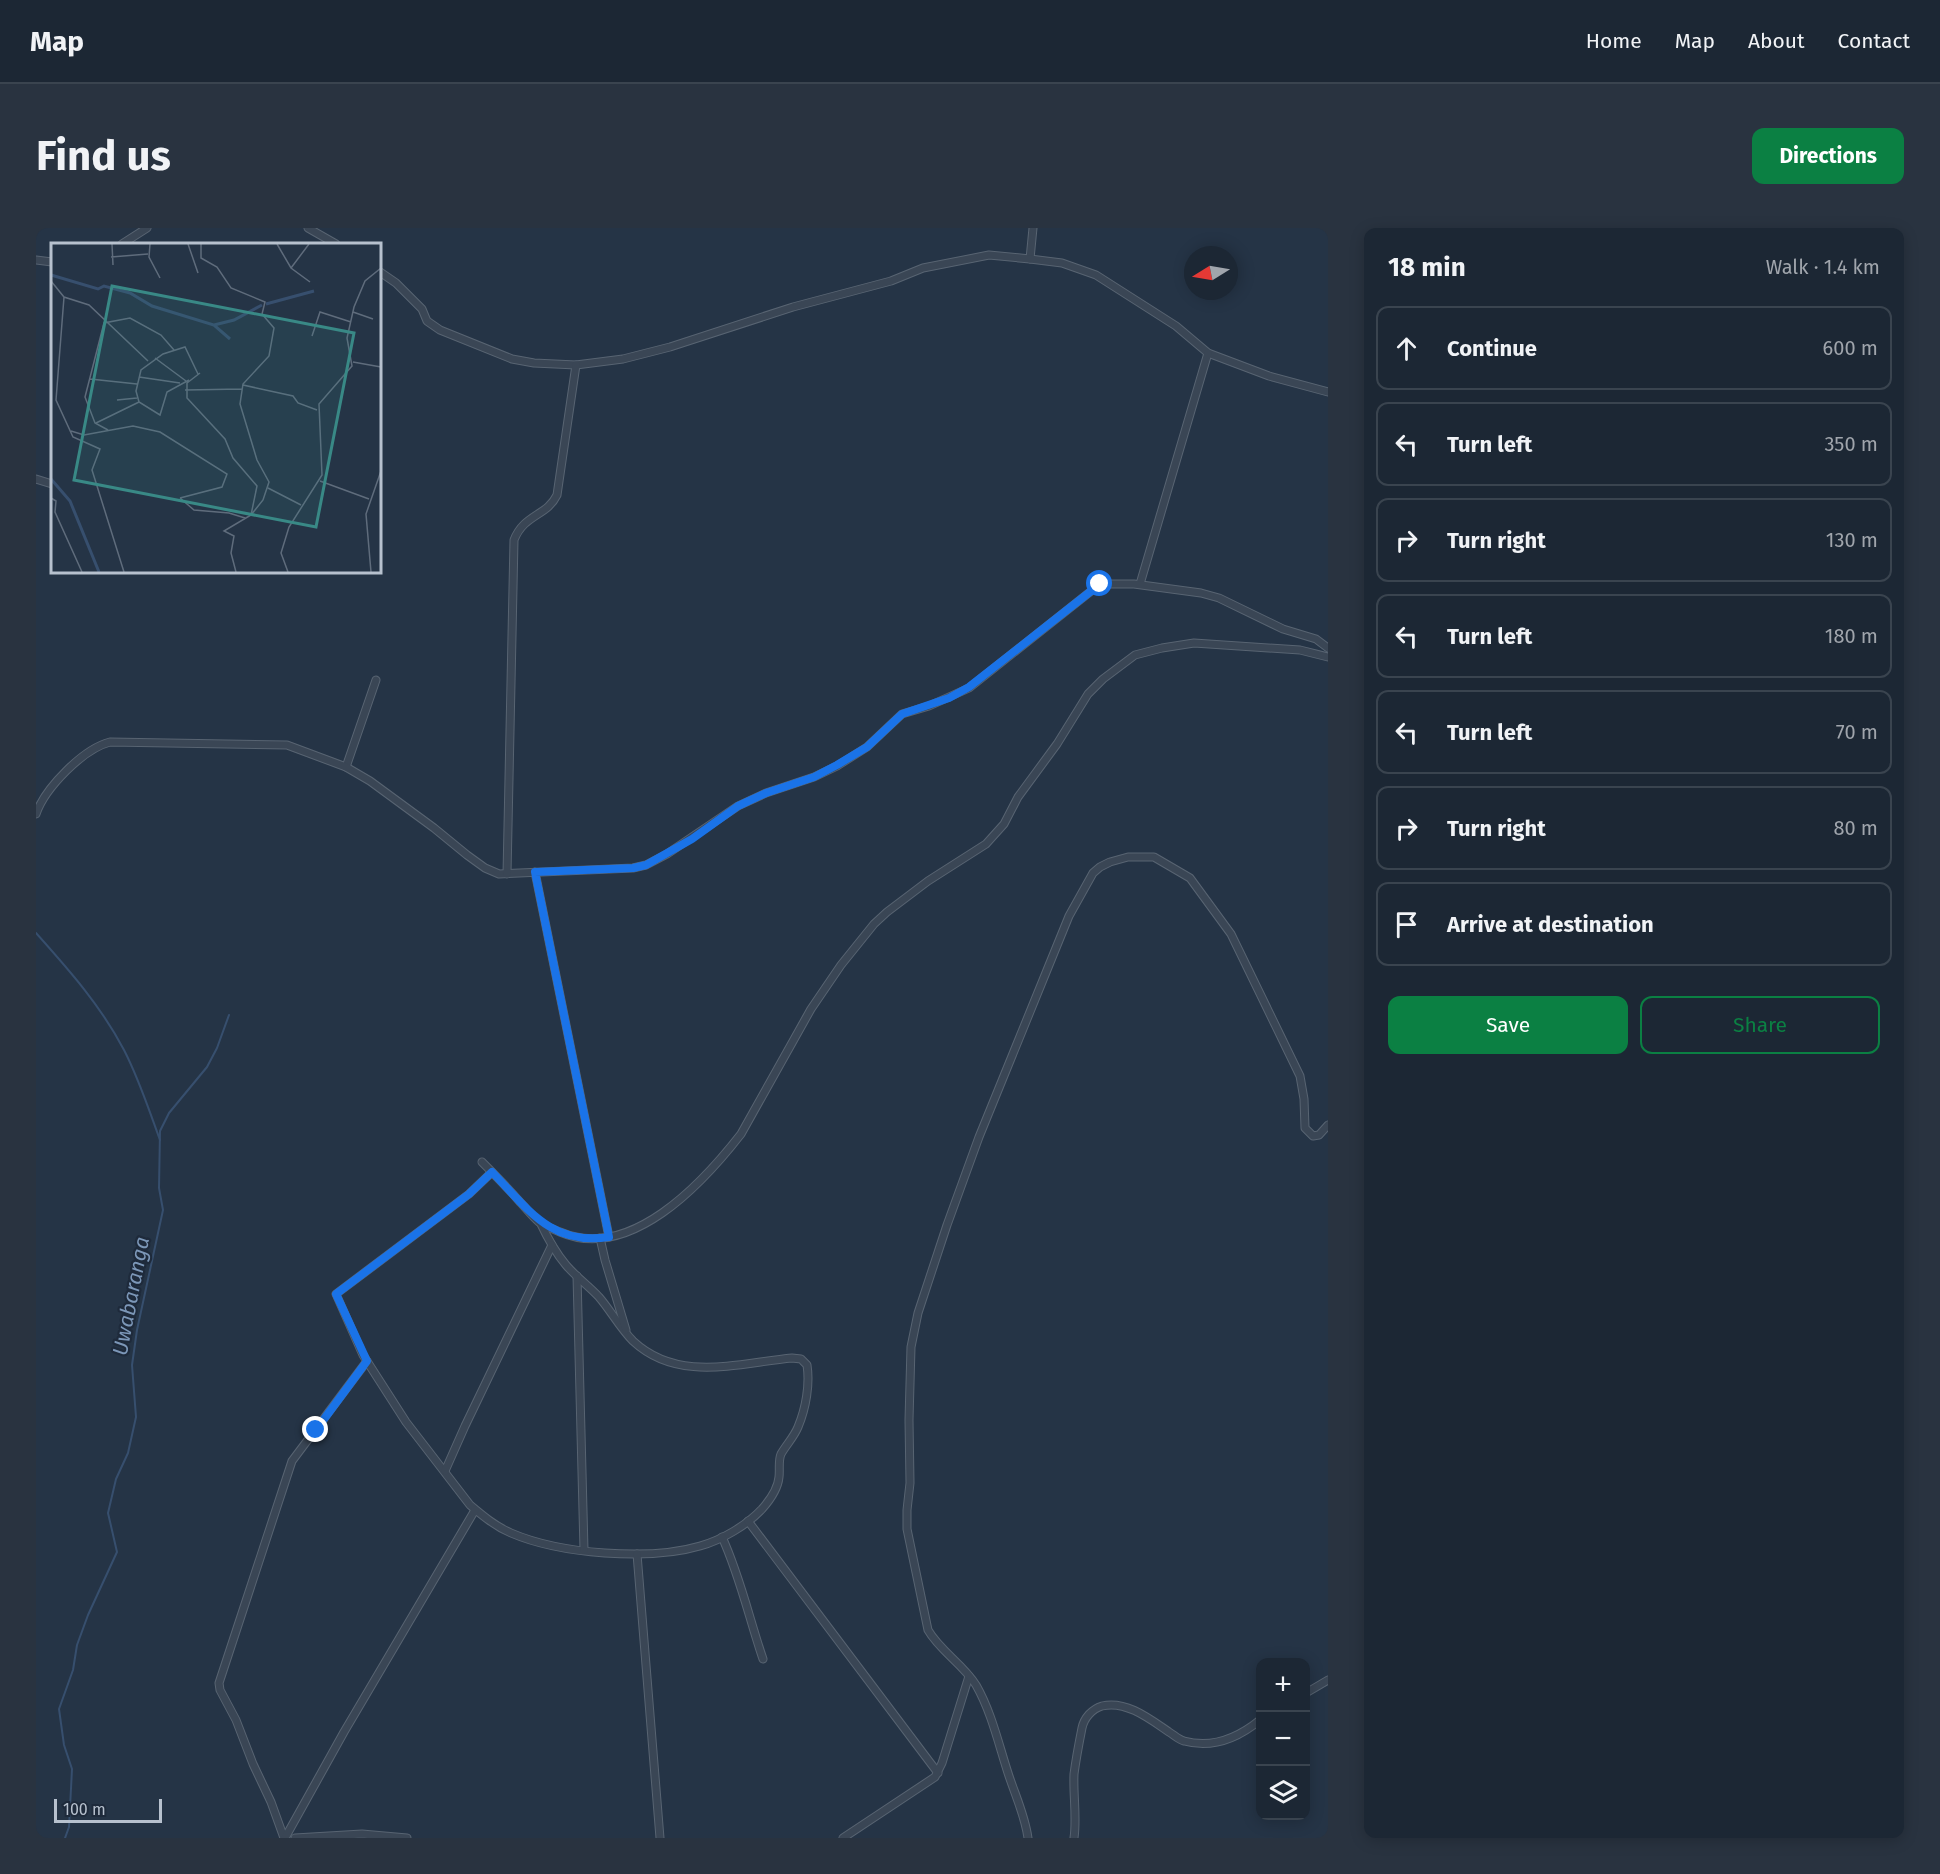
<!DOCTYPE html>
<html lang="en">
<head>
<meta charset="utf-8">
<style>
  body { margin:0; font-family:"Fira Sans",sans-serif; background:#293340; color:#f1f3f6 }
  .controls { position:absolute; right:18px; bottom:18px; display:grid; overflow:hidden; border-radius:12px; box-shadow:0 3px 15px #0003 }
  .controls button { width:54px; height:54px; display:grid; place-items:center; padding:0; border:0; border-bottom:2px solid #3a444f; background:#1c2734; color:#f1f3f6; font:30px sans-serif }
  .compass { position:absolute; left:1148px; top:18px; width:54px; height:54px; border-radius:50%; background:#1c2734; box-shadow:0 3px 15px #0003; rotate:259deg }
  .scale { position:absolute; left:18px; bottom:15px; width:108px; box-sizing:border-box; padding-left:6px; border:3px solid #b7c1ce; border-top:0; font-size:16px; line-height:21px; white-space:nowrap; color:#b7c1ce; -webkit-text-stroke:4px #1e2a3b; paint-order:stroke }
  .stop { position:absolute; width:18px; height:18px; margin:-14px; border:4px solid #1a73e8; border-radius:50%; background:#fff }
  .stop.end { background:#1a73e8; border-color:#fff; box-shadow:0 2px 6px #0008 }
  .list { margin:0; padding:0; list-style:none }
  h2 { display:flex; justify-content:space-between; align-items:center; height:78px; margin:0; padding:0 24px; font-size:26px }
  h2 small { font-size:20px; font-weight:400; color:#a0a5ac }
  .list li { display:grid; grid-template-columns:39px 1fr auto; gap:18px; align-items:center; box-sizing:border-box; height:84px; margin:0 12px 12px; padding:0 12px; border:2px solid #3a444f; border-radius:12px }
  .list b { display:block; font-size:22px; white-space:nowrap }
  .list em { font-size:20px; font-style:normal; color:#a0a5ac }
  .actions { display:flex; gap:12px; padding:18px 24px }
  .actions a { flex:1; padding:14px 0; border:2px solid #0b8043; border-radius:12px; text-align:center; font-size:21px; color:#0b8043 }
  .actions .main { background:#0b8043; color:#fff }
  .icon { flex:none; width:33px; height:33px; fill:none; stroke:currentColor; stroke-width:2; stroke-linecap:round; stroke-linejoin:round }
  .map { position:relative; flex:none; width:1292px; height:1610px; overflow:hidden; border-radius:12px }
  header { display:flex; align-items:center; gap:36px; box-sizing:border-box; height:84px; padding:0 30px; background:#1c2734; border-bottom:2px solid #3a444f }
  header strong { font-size:28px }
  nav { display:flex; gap:33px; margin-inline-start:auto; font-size:21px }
  .intro { display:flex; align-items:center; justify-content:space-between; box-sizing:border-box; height:144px; padding:0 36px }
  h1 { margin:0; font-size:42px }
  .button { padding:15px 27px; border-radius:12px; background:#0b8043; color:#fff; font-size:21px; font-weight:700 }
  main { display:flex; gap:36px; padding:0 36px }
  aside { flex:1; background:#1c2734; border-radius:12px; box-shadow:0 3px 15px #0003 }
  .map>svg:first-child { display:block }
</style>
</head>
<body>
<header>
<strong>Map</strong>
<nav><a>Home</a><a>Map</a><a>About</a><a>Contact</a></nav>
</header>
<div class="intro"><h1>Find us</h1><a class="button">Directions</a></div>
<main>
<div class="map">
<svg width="1292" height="1610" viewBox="0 0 1292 1610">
  <rect width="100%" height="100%" fill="#253446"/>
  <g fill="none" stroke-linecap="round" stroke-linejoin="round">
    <!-- stream -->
    <g stroke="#374f6e" stroke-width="2">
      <path d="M0,705C33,742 65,778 88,822C103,851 113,882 124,912"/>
      <path d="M29,1610L33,1599L36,1541L28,1517L23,1481L37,1442L41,1417L52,1387L81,1324L72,1285L80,1251L92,1225L100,1189L96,1137L101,1102L127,982L123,960L124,903L133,885L171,839L181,820L193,787"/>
    </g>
    <!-- street casing -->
    <g stroke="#586472" stroke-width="9">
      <g id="street">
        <path d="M272,0L300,16"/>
        <path d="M86,16L111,0"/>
        <path d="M994,31L997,0"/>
        <path d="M0,32L16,34"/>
        <path d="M344,44L360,55L386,81L391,93L404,102L476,131L498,135L540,137L587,131L634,119L757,79L855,53L887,40L953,27L994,31L1026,35L1060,47L1140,98L1172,125L1233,148L1292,164"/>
        <path d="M0,251L16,256"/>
        <path d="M1104,356L1172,125"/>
        <path d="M310,539L340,452"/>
        <path d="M0,586C9,560 47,521 74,514L251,517L310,539L334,553L398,600L431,627L449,640L463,646L597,640L610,637L631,626L702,578L730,565L778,549L801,538L831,519L866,486L893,478L933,460L1064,356H1098L1165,365L1183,370L1247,401L1280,411L1292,420"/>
        <path d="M499,644L573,1009"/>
        <path d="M471,646L478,312C488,286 511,288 521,267L540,137"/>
        <path d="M446,934C459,947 472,960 484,974C490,980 496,988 503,994C509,998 517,1001 524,1004C594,1034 666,956 705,906L775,781L805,737L838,696L851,684L892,653L950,616L968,596L982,569L1021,516L1052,466L1067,451L1099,427L1126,420L1158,415L1264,422L1292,429"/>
        <path d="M456,944L433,966L300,1066L327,1127L370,1194L434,1277C447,1288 459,1298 475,1305C524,1326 613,1333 664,1318C686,1312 711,1297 726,1281C734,1272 742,1260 743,1249C744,1242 742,1233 745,1226C750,1217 758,1209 762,1199C770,1180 774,1156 771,1137L765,1131L756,1130C702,1135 642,1155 597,1113C584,1100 575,1083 563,1069C553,1058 540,1049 530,1037C519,1024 511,1009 504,994"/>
        <path d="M564,1010L569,1032L590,1102"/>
        <path d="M541,1048L548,1322"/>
        <path d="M409,1243L429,1198L516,1017"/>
        <path d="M712,1293L902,1545"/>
        <path d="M686,1309C704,1348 713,1390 727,1431"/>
        <path d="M601,1326L624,1610"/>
        <path d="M1270,1465L1292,1452"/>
        <path d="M248,1610L235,1574L217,1536L200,1492L184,1462L183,1455L256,1233L331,1133"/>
        <path d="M249,1610L308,1504L439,1282"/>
        <path d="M259,1610L326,1606L371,1610"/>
        <path d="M807,1610L899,1549L906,1535L933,1448"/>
        <path d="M992,1610C989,1588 980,1569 973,1548C963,1518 956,1485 940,1457C927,1436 904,1423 892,1402L871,1301V1282L874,1255L873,1192L875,1119L882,1085L911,997L943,909L1033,688L1057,645L1064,639L1074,634L1092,629H1118L1154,650L1195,706L1264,848L1268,871L1269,900L1277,908L1283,907L1292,897"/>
        <path d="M1038,1610C1041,1589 1037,1567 1038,1546C1040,1531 1043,1515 1046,1500C1048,1490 1056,1481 1066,1478C1090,1472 1114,1491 1133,1504C1138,1507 1143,1512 1148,1513C1177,1521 1202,1510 1224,1492"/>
      </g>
    </g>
    <!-- street -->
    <use href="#street" stroke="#3a4655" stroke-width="7"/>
  </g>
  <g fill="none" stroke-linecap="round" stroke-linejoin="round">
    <!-- route -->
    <path stroke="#1a73e8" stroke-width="8" d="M280,1202L331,1133L300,1066L433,966L456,944C492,981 515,1018 573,1009L499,644L597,640L610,637L656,611L702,578L730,565L778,549L801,537L831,519L866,486L913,470L933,459L1064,356"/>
  </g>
  <g text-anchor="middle" stroke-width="4.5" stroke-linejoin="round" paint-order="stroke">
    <!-- water labels -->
    <g font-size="21" font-style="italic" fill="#7c97b8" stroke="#1e2a3b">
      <text transform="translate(95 1068) rotate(-79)" y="7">Uwabaranga</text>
    </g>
  </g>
  <!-- overview -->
  <g transform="translate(15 15)">
    <rect width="330" height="330" fill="#253446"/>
    <path fill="none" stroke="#374f6e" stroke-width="3" d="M0,32L47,46L53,43L79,50L101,63L163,82L179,96M215,61L263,48M163,82L183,77L211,62M0,236L19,258L48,329"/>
    <path fill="none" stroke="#5f6c7c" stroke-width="1.5" d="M61,1L62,22M99,1L98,14L109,35M137,1L147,30M150,1V15L166,24L180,45L214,59L211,71L223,85L218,113L192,141L189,161L206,217L218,239L212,257L200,272M226,1L240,25L259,39M60,14L97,11M240,25L258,1M0,38L13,54L38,62L97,118M13,54L5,157L22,194L49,206L41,227L73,329M302,69L322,76M261,93L269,69L300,79M104,115L135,138M302,119L330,124M149,130L136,140V155L174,196L182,215L206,243L200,272L173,288L183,293L180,310L185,329M88,134L129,140M39,136L86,141M138,137L116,149L109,172L88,159L85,148L90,127L112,111L134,104L147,131M192,142L242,153L247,160L266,167M134,147L191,146M66,157L86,155M45,180L88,159M57,187L44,180L34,154L53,80L79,75L110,92L123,107M20,188L33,192L82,183L109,189L176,231L171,244L129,255M269,238L318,256M217,245L250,262M0,255L5,258L4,269L31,329M129,255L143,267L178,270L194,275M237,329L230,310L238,284L271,232L268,161L301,123L296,95L303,64L314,38L330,25M320,329L315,271L330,228"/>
    <path fill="#398986" fill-opacity="0.15" stroke="#398986" stroke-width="3" d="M61,43L303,90L265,284L23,237Z"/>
    <rect width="330" height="330" fill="none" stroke="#b7c1ce" stroke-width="3"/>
  </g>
</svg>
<div class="controls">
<button>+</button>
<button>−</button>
<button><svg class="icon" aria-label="layers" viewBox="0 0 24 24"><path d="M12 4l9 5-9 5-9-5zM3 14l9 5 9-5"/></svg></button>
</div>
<svg class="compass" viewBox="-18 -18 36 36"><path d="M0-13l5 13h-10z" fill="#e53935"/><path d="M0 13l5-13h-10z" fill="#a0a5ac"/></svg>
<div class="scale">100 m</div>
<div class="stop" style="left:1064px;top:356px"></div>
<div class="stop end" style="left:280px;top:1202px"></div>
</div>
<aside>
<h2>18 min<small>Walk · 1.4 km</small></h2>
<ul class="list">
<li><svg class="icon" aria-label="ahead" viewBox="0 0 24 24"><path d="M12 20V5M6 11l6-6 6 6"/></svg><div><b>Continue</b></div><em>600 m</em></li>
<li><svg class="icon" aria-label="left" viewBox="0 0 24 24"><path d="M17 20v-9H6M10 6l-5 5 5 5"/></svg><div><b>Turn left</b></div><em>350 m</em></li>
<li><svg class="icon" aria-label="right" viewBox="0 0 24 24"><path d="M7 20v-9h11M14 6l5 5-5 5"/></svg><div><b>Turn right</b></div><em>130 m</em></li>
<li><svg class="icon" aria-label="left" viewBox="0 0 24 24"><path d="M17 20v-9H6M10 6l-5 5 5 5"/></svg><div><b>Turn left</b></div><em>180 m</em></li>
<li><svg class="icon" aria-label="left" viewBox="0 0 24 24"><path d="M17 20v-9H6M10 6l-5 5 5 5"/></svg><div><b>Turn left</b></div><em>70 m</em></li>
<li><svg class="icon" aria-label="right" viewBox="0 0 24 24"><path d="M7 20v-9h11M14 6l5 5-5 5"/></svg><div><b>Turn right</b></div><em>80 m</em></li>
<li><svg class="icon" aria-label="arrive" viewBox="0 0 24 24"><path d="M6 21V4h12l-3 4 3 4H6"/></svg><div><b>Arrive at destination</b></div></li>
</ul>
<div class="actions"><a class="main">Save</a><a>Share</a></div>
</aside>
</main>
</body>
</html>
